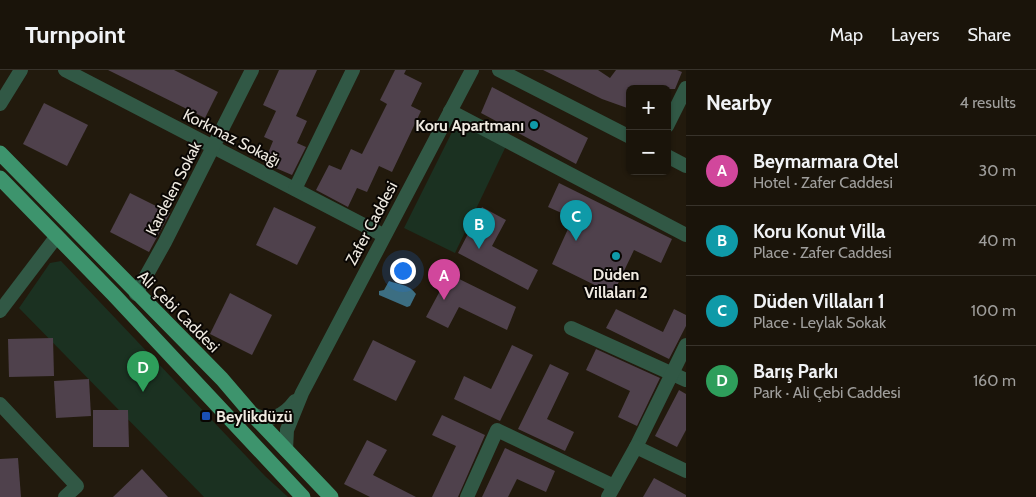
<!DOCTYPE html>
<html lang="en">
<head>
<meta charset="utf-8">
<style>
  body { margin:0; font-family:Cabin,sans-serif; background:#272118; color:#f1f3f6 }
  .controls { position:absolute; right:15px; top:15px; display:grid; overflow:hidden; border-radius:8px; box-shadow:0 1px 4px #0004 }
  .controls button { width:45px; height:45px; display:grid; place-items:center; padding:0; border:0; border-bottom:1px solid #38332b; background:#1a140a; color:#f1f3f6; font:25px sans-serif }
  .you { position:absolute; left:402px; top:200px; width:18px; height:18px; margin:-12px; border:4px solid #fff; border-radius:50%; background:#1a73e8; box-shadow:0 0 0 8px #1a73e833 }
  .badge { display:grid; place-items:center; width:32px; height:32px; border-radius:50%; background:#8db9fc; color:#fff; font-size:16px; font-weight:700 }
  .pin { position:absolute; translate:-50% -41px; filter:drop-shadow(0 1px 2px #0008) }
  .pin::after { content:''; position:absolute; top:26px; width:18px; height:15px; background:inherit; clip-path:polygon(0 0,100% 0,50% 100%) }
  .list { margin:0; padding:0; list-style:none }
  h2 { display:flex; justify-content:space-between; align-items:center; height:65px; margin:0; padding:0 20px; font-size:21px }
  h2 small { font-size:16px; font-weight:400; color:#9f9e9c }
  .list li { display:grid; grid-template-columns:32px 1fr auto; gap:15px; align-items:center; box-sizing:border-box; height:70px; padding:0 20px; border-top:1px solid #38332b }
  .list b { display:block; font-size:19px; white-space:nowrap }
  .list p { margin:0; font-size:16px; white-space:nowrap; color:#9f9e9c }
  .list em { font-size:16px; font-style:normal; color:#9f9e9c }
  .map { position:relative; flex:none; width:686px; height:427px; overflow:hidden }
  header { display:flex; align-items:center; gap:30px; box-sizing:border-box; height:70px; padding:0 25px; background:#1a140a; border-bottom:1px solid #38332b }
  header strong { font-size:24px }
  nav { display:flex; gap:28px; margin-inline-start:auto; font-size:18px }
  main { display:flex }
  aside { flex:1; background:#1a140a }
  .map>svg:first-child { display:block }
</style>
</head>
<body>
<header>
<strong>Turnpoint</strong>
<nav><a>Map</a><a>Layers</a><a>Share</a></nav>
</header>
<main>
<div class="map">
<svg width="686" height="427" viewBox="0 0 686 427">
  <rect width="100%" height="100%" fill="#221a0d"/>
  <!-- green -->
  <g fill="#1b3121">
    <path d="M457,52L506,76L455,183L404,158Z"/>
    <path d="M61,191L265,406L288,427H204L19,238L50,193Z"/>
  </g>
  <!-- water -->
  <path fill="#3c6e82" d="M389,211C399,215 409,214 416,224L410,236L407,237L379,225V221L384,220Z"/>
  <!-- building -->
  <g fill="#4f414c">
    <path d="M108,0H174L218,22L205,48Z"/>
    <path d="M279,0H317L296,46L307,51L297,73L306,77L292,105L264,93L273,71L264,67L276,41L263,35Z"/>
    <path d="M395,0H406L404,4L422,13L411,36L421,41L392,102L379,96L367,122L357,118L348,137L316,120L329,95L341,100L351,79L362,84L387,34L380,30Z"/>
    <path d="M543,0H598L610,8L616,0H677L682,2L675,19H630V39L602,29Z"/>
    <path d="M492,17L588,68L576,94L481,43Z"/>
    <path d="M44,33L88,55L67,96L23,74Z"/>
    <path d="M559,113L672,169L661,193L634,180L613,224L552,194L573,148L548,137Z"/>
    <path d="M130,123L170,143L149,182L110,162Z"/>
    <path d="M274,137L316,157L297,195L256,175Z"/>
    <path d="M482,137L506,150L492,176L538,200L528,220L458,183Z"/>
    <path d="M449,204L516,237L507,260L459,237L448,258L426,247Z"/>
    <path d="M230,223L272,245L252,285L210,264Z"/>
    <path d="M616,239L663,262L674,239L686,245V256L669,289L606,258Z"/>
    <path d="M53,268L54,306L9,307L8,269Z"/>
    <path d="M373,270L416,291L396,331L353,310Z"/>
    <path d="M512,275L533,285L500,351L454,329L464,306L491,319Z"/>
    <path d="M596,279L660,308L637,356L618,347L630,321L586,300Z"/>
    <path d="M550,294L569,303L547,349L574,362L565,381L518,359Z"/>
    <path d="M89,309L91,346L56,348L54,311Z"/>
    <path d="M679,320L686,324V360L677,377L655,366Z"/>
    <path d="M93,340H128L129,377H93Z"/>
    <path d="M442,345L485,365L458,427H432L456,376L432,365Z"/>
    <path d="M367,370L387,380L373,405L416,427H370L344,414Z"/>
    <path d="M505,378L555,401L546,422L517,409L508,427H482Z"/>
    <path d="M18,388L21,427H0V389Z"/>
    <path d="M142,399L168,427H113Z"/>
    <path d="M654,408L686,425V427H643Z"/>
  </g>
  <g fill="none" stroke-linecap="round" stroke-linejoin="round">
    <!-- minor -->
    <g stroke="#315845" stroke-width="14">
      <path d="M65,0L383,165"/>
      <path d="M499,0L630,67"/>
      <path d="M0,34L21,0"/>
      <path d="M450,41L686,165"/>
      <path d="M667,56L686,18"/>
      <path d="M667,86L686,96"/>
      <path d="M295,119L353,0"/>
      <path d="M136,224L165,172L252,0"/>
      <path d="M0,241L57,166"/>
      <path d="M571,258L686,310"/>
      <path d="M0,334L77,416L65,427"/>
      <path d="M251,343C269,353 283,347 295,331"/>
      <path d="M636,377L686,275"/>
      <path d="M286,380L287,360L302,323L472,0"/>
      <path d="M467,427L497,360L614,416"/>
      <path d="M608,427L636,377L686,401"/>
    </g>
    <!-- major -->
    <g stroke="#3d946d" stroke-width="15">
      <path d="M0,83L222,309L251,343L331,427"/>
      <path d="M0,108L114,225L303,427"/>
    </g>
  </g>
  <!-- markers -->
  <g fill="#0f9aa8" stroke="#090603" stroke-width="2">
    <circle cx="534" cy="55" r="5"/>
    <circle cx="616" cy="186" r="5"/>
  </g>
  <rect fill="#1a4fb4" stroke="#090603" stroke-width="2" x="201" y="341" width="10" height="10" rx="2.5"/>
  <g text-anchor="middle" stroke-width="4" stroke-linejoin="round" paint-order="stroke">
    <!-- poi labels -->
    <g font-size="16" font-weight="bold" fill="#efeae1" stroke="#090603" text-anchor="end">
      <text x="524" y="61">Koru Apartmanı</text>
      <text x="616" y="210" text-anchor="middle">Düden<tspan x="616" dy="18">Villaları 2</tspan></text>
      <text x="216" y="352" text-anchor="start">Beylikdüzü</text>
    </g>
    <!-- street labels -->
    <g font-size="16" fill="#efeae1" stroke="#090603">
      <text transform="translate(232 67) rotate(27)" y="6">Korkmaz Sokağı</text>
      <text transform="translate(173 118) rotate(-63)" y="6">Kardelen Sokak</text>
      <text transform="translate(371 153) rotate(-62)" y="6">Zafer Caddesi</text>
      <text transform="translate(179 241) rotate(45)" y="6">Ali Çebi Caddesi</text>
    </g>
  </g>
</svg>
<div class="controls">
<button>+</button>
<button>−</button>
</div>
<div class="you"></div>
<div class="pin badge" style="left:444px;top:230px;background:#d1479c">A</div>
<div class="pin badge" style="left:479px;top:179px;background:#0f9aa8">B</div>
<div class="pin badge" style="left:576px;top:171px;background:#0f9aa8">C</div>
<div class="pin badge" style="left:143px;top:322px;background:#2e9e5b">D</div>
</div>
<aside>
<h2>Nearby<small>4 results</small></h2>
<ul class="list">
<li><span class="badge" style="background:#d1479c">A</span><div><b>Beymarmara Otel</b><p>Hotel · Zafer Caddesi</p></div><em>30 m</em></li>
<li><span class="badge" style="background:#0f9aa8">B</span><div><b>Koru Konut Villa</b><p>Place · Zafer Caddesi</p></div><em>40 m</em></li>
<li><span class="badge" style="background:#0f9aa8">C</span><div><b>Düden Villaları 1</b><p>Place · Leylak Sokak</p></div><em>100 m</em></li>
<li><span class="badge" style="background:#2e9e5b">D</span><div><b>Barış Parkı</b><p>Park · Ali Çebi Caddesi</p></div><em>160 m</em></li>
</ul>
</aside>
</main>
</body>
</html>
